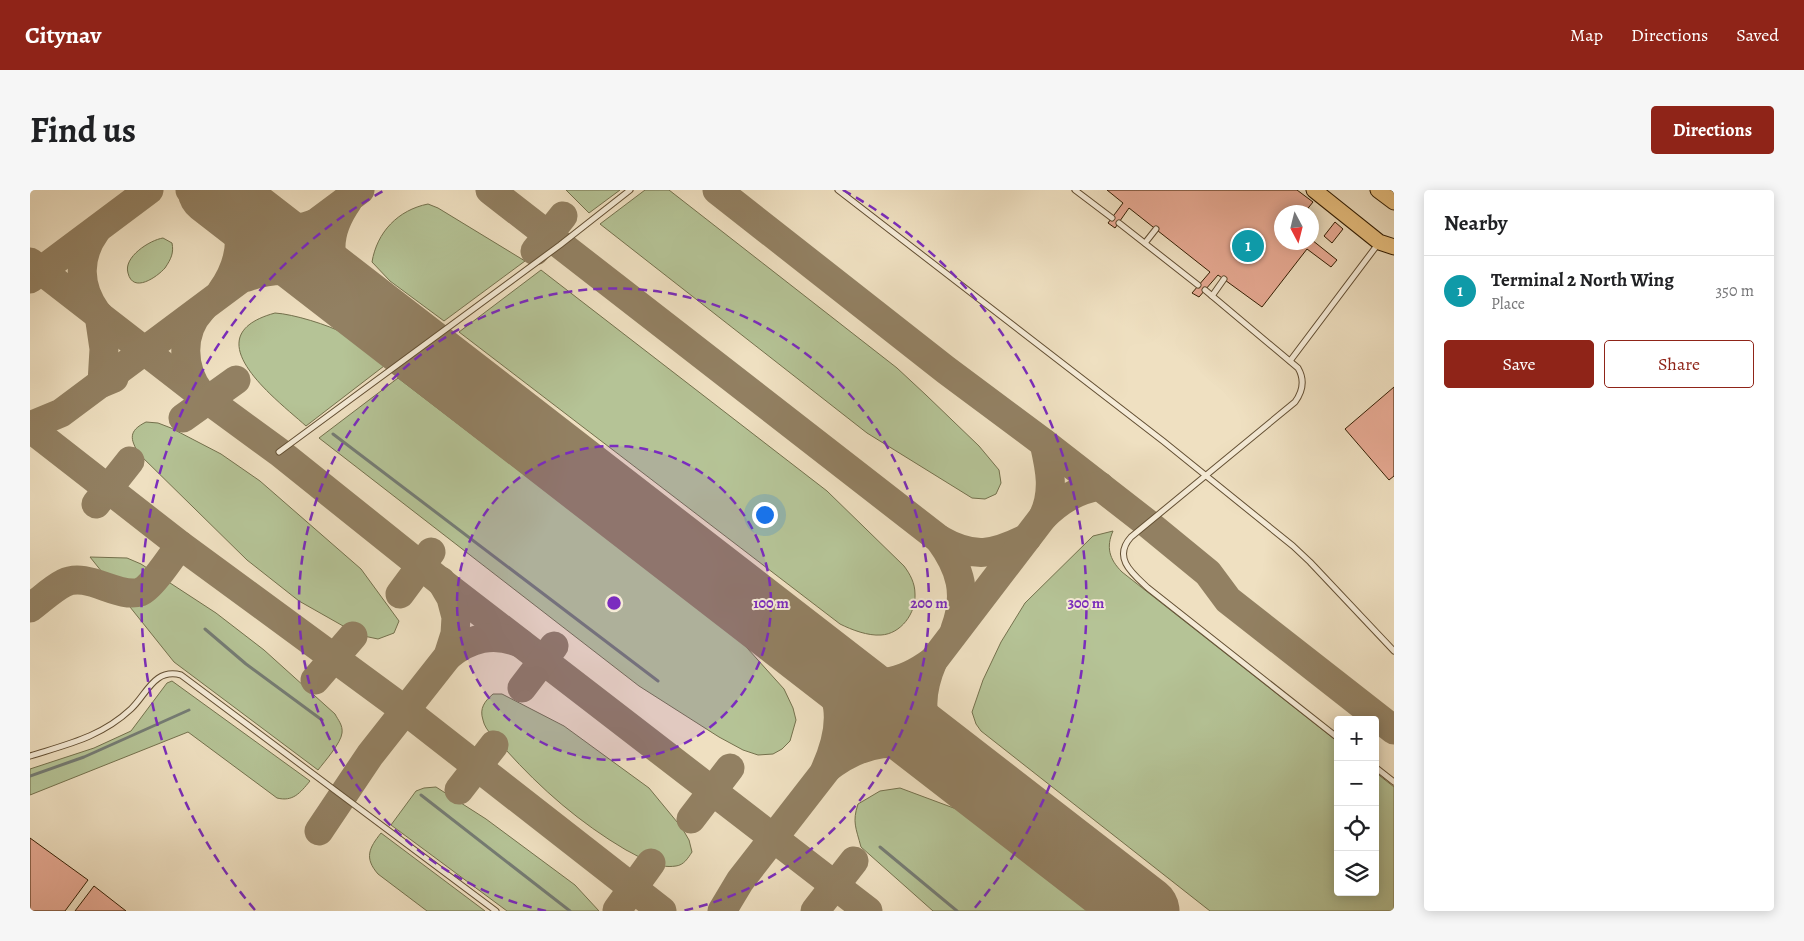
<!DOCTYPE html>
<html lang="en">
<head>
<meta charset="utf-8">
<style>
  body { margin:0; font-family:Alegreya,serif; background:#f6f6f6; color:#202124 }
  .controls { position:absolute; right:15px; bottom:15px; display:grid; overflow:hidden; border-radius:5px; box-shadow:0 2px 12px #0003 }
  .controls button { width:45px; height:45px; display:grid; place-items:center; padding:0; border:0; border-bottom:1px solid #e0e0e0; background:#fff; color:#202124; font:25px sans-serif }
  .compass { position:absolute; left:1244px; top:15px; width:45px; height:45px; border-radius:50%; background:#fff; box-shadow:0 2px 12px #0003; rotate:173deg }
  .you { position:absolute; left:734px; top:324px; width:18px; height:18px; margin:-12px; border:4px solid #fff; border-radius:50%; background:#1a73e8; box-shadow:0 0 0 8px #1a73e833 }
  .badge { display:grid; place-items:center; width:32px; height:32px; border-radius:50%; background:#8f2418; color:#fff; font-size:16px; font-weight:700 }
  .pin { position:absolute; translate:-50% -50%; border:2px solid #fff; box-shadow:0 1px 5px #0006 }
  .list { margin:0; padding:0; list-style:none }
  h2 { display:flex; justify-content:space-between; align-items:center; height:65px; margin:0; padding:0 20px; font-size:21px }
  h2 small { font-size:16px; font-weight:400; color:#757577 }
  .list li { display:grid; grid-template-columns:32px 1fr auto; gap:15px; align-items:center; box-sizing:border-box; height:70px; padding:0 20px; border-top:1px solid #e0e0e0 }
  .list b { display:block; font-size:19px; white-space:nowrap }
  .list p { margin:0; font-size:16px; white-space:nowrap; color:#757577 }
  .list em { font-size:16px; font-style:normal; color:#757577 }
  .actions { display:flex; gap:10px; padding:15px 20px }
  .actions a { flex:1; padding:11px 0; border:1px solid #8f2418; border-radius:5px; text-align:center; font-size:18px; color:#8f2418 }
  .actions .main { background:#8f2418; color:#fff }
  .icon { flex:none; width:28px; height:28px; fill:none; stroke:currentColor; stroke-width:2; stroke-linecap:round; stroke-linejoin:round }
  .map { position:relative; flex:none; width:1364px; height:721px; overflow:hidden; border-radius:5px }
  header { display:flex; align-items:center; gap:30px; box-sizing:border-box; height:70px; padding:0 25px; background:#8f2418; color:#fff }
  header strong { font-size:24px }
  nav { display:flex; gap:28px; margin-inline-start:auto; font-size:18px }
  .intro { display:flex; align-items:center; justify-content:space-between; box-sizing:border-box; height:120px; padding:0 30px }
  h1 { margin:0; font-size:35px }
  .button { padding:12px 22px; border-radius:5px; background:#8f2418; color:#fff; font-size:18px; font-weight:700 }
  main { display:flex; gap:30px; padding:0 30px }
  aside { flex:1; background:#fff; border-radius:5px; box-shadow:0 2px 12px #0003 }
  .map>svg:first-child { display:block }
</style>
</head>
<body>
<header>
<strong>Citynav</strong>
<nav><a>Map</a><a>Directions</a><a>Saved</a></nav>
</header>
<div class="intro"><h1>Find us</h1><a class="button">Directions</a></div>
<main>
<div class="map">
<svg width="1364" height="721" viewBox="0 0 1364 721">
  <rect width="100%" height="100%" fill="#efe0c1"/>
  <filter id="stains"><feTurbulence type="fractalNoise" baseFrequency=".004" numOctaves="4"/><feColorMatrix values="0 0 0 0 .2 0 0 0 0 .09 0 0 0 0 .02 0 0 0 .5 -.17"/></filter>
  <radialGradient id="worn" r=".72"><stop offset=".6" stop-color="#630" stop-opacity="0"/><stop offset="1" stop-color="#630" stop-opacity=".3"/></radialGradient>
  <!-- green -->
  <g fill="#b5c396" stroke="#74714d">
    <path d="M536,0H590L559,23Z"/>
    <path d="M615,0H639L867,178L896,205L949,256L969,280L971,293L966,304L955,309L942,308L837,243L570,34Z"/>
    <path d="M398,14L408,18L495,71L414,131L360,91L342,72C347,42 368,20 398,14Z"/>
    <path d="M133,48L142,53C144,63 141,69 135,78C127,87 103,104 98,83C93,67 120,50 133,48Z"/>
    <path d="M511,80L797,301L874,376C880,384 885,393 885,404C886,423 871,444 851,445C838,446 822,440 810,434L429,142Z"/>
    <path d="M245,123C263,124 299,135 315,144C329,152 342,166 354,176L276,236C246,209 161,146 245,123Z"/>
    <path d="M368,188L709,449L754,499L763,518L766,530L760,551L752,559L743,564L728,565L713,560L689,547L609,496L289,248Z"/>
    <path d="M116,232L128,233L141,238L191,264L230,291L331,379L369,431L364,443L348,449L329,445L269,411L217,370L109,264C100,249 98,241 116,232Z"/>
    <path d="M1083,341C1076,357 1079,369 1092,382L1308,552V702H1345V582L1364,597V721H1180L951,541L946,534L942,522L953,490L971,452L995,413L1063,346Z"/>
    <path d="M60,367L97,368L111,374L186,423L234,460L305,524C308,530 313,535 312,543C311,553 295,571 288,580L144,472Z"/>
    <path d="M142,491L280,591C270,603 263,612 247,608L158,542L0,605V579L64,558L101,541L137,493Z"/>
    <path d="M463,504H472L534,536L619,598L652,638L659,650L662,662C658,668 654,675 646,676C627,679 612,668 596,660C550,633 511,599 476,560C468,551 455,541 453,530C449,518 455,511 463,504Z"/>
    <path d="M406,597L456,629L545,695L569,721H477L361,635L386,601L394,598Z"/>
    <path d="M870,598L929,620L1059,721H903L831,657C826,638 822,632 828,614L850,601Z"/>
    <path d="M351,643L455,721H397L348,684C334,668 339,658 351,643Z"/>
  </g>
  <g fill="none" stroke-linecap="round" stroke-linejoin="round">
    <!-- stream -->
    <g stroke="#757c74" stroke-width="3">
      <path d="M303,244L628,491"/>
      <path d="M175,439L216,474L292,530"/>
      <path d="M0,586L54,567L159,520"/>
      <path d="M391,605L540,721"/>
      <path d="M850,657L927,721"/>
    </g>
    <!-- taxiway -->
    <g stroke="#928062" stroke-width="29">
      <path d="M160,0L172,1L191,7"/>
      <path d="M460,0L909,349"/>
      <path d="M687,0L916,180L1014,253L1117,333L1178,383L1198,410L1364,540"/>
      <path d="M318,11C290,51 298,82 331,115"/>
      <path d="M222,30C243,40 262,42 283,34"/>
      <path d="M66,41C47,67 48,97 67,123"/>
      <path d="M505,61L533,26"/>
      <path d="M0,72L178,210L249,262L410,391L838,721"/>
      <path d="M217,87C245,77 273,79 300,91"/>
      <path d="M0,89L119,0"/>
      <path d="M191,102C207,80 214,53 206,26C203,17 199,9 197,0"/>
      <path d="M69,125L74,159L72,193L84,188"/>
      <path d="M171,204C151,179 150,142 172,119"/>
      <path d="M153,228L206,190"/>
      <path d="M0,236L31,223L330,0"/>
      <path d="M0,238L150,355L376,521L632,721"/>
      <path d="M66,314L100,271"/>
      <path d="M1013,327C1025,302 1020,279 1014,253"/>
      <path d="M370,404L401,362"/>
      <path d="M0,418C11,410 22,399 34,393C57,381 88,409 110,402C121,398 142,366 150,355"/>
      <path d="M925,439C938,404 931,379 909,349C944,369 963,365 997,348"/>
      <path d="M779,460C812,502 817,531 795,580C834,549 868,546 914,565"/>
      <path d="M418,466C440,448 463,442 490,453"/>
      <path d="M806,481C844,499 869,496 903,471C888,506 888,535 914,565"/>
      <path d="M285,490L323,446"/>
      <path d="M492,498L524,456"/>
      <path d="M429,600L464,555"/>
      <path d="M661,629L700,578"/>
      <path d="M289,641L340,565L418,466L425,444L426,427L421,408L411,391"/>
      <path d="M587,720L621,673"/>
      <path d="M692,721L710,691L807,566L822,549L873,502L903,471L1013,327C1030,310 1047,300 1070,296"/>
      <path d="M785,721L824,671"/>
    </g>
    <!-- runway -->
    <path stroke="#928062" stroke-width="71" d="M183,0L1114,721"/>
  </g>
  <!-- building -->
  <g fill="#e8ab95" stroke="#341f04">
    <path d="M1077,0H1267L1283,12L1275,22H1252V52H1282V50L1307,70L1301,77L1277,59L1232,117L1188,85L1169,107L1162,103L1180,82L1099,18L1085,38L1078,33L1093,13Z"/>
    <path d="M1305,32L1313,39L1302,53L1294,46Z"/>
    <path d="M1364,197V286L1359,290L1315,239Z"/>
    <path d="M0,648L58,690L35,721H0Z"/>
    <path d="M64,696L96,721H45Z"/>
  </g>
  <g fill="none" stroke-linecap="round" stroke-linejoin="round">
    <!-- service casing -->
    <g stroke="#634f33" stroke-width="7">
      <g id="service">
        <path d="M808,0L1133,251L1263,356L1280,372L1364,461"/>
        <path d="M1045,0L1082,28"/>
        <path d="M1089,33L1168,95"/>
        <path d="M1115,53L1126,39"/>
        <path d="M1175,100L1268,178C1275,190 1273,201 1265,212L1101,347C1082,368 1103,384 1118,398L1308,548"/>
        <path d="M1182,106L1194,89"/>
        <path d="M1260,171L1348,54"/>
        <path d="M249,262L530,55L600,0"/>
        <path d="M0,566C38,554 71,547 101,519C117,504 124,478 151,485L466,721"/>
        <path d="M1345,577L1364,592"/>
      </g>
    </g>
    <!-- primary casing -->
    <g stroke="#341f04" stroke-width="17">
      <g id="primary">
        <path d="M1284,0L1349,52L1364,57"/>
        <path d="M1348,0L1364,12"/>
      </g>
    </g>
    <!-- service -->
    <use href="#service" stroke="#f5ebd7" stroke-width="5"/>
    <!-- primary -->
    <use href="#primary" stroke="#e8c080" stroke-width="15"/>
  </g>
  <!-- distance rings -->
  <circle cx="584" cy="413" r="157" fill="#7b2cbf" fill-opacity=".12"/>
  <g fill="none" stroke="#7b2cbf" stroke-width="2.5" stroke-dasharray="9 6">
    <circle cx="584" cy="413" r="157"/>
    <path d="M516 721A315 315 0 1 1 652 721"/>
    <path d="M225 720A472 472 0 0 1 355 0M813 0A472 472 0 0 1 943 720"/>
  </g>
  <circle cx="584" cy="413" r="8" fill="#7b2cbf" stroke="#f5ebd7" stroke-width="2.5"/>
  <g font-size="15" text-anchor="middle" font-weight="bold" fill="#7b2cbf" stroke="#f5ebd7" stroke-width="4" stroke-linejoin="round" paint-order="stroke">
    <text x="741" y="418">100 m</text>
    <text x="899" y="418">200 m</text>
    <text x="1056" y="418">300 m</text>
  </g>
  <rect width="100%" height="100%" filter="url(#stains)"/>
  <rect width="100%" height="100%" fill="url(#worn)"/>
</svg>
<div class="controls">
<button>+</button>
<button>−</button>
<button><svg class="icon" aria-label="locate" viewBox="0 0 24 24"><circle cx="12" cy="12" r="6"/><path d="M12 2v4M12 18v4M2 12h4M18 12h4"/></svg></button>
<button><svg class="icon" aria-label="layers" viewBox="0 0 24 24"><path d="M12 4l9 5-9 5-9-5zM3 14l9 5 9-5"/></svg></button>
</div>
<svg class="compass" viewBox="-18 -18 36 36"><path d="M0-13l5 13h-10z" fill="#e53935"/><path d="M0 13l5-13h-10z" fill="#757577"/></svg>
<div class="you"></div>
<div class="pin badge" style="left:1218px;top:56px;background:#0f9aa8">1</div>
</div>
<aside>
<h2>Nearby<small></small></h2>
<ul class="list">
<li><span class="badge" style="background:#0f9aa8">1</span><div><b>Terminal 2 North Wing</b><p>Place</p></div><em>350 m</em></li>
</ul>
<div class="actions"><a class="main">Save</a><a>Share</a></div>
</aside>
</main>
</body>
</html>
